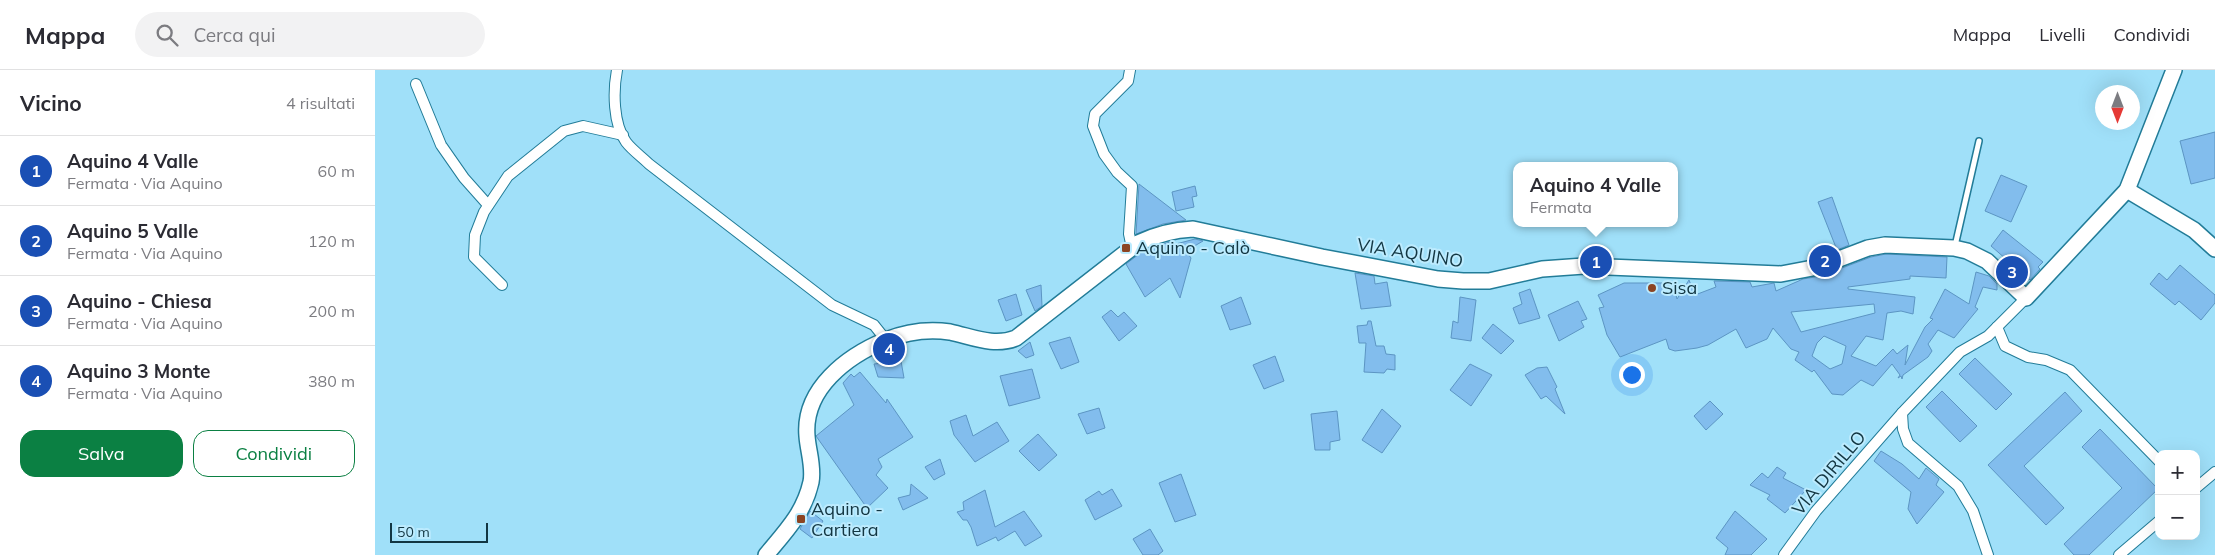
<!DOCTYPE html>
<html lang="it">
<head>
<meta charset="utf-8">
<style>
  body { margin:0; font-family:Mulish,sans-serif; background:#f2f2f3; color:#2b2b33 }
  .controls { position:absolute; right:15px; bottom:15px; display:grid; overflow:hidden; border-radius:10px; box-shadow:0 5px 20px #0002 }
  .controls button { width:45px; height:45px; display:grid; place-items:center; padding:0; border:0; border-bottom:1px solid #e1e1e2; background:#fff; color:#2b2b33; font:25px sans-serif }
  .compass { position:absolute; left:1720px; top:15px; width:45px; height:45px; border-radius:50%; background:#fff; box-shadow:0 5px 20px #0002; rotate:180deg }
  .scale { position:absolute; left:15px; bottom:12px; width:98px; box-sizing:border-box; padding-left:5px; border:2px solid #123642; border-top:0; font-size:14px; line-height:18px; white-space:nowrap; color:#123642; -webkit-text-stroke:4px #bcebfe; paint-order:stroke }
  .you { position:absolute; left:1256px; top:304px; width:18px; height:18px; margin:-12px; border:4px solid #fff; border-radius:50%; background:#1a73e8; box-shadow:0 0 0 8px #1a73e833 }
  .badge { display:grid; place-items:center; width:32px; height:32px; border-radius:50%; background:#0b8043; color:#fff; font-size:16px; font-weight:700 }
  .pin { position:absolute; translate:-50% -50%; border:2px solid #fff; box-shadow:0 1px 5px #0006 }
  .popup { position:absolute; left:1138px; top:92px; width:165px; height:65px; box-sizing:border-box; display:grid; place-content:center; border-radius:10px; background:#fff; filter:drop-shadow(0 1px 4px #0005); font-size:16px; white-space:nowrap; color:#7c7c81 }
  .popup b { font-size:19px; color:#2b2b33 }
  .popup::after { content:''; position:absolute; left:50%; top:100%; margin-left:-10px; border:10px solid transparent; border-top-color:#fff }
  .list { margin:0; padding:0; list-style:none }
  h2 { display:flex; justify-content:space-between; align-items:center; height:65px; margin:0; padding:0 20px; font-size:21px }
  h2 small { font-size:16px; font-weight:400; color:#7c7c81 }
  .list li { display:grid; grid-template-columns:32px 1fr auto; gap:15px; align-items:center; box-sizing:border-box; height:70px; padding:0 20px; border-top:1px solid #e1e1e2 }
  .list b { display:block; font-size:19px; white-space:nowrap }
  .list p { margin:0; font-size:16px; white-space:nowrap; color:#7c7c81 }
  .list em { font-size:16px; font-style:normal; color:#7c7c81 }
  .actions { display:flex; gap:10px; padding:15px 20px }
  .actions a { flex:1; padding:11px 0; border:1px solid #0b8043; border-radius:15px; text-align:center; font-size:18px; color:#0b8043 }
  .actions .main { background:#0b8043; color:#fff }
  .icon { flex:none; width:28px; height:28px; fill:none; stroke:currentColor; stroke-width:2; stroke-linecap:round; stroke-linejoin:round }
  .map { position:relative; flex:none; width:1840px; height:485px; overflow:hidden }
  header { display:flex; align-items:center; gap:30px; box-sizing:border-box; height:70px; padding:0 25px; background:#fff; border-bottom:1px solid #e1e1e2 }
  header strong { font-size:24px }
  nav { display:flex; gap:28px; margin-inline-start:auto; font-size:18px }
  .search { width:350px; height:45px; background:#f2f2f3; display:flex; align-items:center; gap:12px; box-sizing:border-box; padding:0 18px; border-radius:28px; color:#7c7c81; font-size:19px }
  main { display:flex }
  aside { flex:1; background:#fff }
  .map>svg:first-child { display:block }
</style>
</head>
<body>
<header>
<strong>Mappa</strong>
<div class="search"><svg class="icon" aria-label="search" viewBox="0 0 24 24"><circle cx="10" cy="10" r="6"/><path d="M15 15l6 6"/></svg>Cerca qui</div>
<nav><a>Mappa</a><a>Livelli</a><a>Condividi</a></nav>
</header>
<main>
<aside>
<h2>Vicino<small>4 risultati</small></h2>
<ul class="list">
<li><span class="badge" style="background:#1a4fb4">1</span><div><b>Aquino 4 Valle</b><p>Fermata · Via Aquino</p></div><em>60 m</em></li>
<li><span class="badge" style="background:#1a4fb4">2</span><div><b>Aquino 5 Valle</b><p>Fermata · Via Aquino</p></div><em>120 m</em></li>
<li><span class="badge" style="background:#1a4fb4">3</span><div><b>Aquino - Chiesa</b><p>Fermata · Via Aquino</p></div><em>200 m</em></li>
<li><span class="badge" style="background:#1a4fb4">4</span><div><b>Aquino 3 Monte</b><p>Fermata · Via Aquino</p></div><em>380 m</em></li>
</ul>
<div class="actions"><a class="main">Salva</a><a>Condividi</a></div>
</aside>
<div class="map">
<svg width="1840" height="485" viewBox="0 0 1840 485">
  <rect width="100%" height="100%" fill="#a0e0f9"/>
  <!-- building -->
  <g fill="#82bded" stroke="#5c95c3" fill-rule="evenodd">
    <path d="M1840,62V108L1816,114L1805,71Z"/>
    <path d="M1626,105L1652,116L1636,152L1610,141Z"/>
    <path d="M764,114L811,150L788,154L761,164Z"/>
    <path d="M820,116L822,126L817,127L819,137L801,141L797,122Z"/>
    <path d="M1457,127L1474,175L1462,180L1443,132Z"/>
    <path d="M1628,160L1668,192L1663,197L1665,199L1655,210L1616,176Z"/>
    <path d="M820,169L828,171L811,181L816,188L805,228L795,208L770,227L751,194L768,181L780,176L795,172L797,175Z"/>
    <path d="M1511,184L1572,187L1571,208L1535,206V209L1473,217V219L1540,227L1538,244L1526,241L1512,243L1508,270L1491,266L1476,286L1501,296L1518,279L1522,284L1533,275L1530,295L1550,257L1558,249L1555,248L1570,219L1594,234L1601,202L1614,206L1622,214V220L1608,217L1600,237L1603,239L1579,268L1563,260L1553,274L1557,281L1553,287L1528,305L1527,309L1526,306L1523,308L1525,305L1517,294L1498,316L1486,310L1468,325L1457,324L1439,300L1437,302L1420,290L1424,282L1416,279L1398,258L1392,269L1371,278L1361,259L1333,275L1322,278L1300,281L1294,279L1291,269L1245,287L1232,265L1224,238L1229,237L1223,225L1249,213H1298L1302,229L1314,210L1320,225L1341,217L1339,211L1375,212L1377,217L1399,213L1401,221L1428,209L1446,206L1496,187ZM1499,234L1500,243L1426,262L1416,242ZM1449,266L1471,276L1467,294L1455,299L1437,286L1442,273Z"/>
    <path d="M1805,195L1840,225V233L1826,250L1804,231L1800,235L1775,214L1784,203L1792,210Z"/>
    <path d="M980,203L999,206L1000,214L1012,212L1016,236L986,239Z"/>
    <path d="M666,215L667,236L660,241L651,220Z"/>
    <path d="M1155,219L1165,248L1144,254L1138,238L1147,234L1144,223Z"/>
    <path d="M641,224L647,245L631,251L623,230Z"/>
    <path d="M866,227L876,254L855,260L846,236Z"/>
    <path d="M1085,227L1101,230L1096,271L1076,268L1078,251L1083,253Z"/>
    <path d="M1203,231L1212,249L1206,251L1209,257L1184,271L1173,245Z"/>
    <path d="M736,240L743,247L749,242L762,256L744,271L727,247Z"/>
    <path d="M993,251H996L1001,276H1009L1011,284L1020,285V300L1012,299L1009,303L989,302L991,273H984L982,256L992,255Z"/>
    <path d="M1118,254L1139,271L1126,284L1107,268Z"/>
    <path d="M695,267L704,292L686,299L674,273Z"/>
    <path d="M655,272L659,285L651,288L643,281Z"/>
    <path d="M900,286L909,311L889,319L878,295Z"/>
    <path d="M1600,288L1637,324L1621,340L1584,304Z"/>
    <path d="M526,291L529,308L503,307L499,294Z"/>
    <path d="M1095,294L1117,305L1096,336L1075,320Z"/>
    <path d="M1172,297L1182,317L1180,319L1190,344L1171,326L1166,329L1150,305L1162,298Z"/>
    <path d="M657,299L665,328L634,336L625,306Z"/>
    <path d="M485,302L511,333L512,329L538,367L503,389L507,397L501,405L513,418L492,438L441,366L479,335L468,313L476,304L479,307Z"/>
    <path d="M1567,321L1602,356L1585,372L1551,337Z"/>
    <path d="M1690,322L1707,341L1649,396L1689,438L1671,455L1613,395Z"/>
    <path d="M1335,331L1348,344L1331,360L1319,346Z"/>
    <path d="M724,338L730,358L712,364L703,344Z"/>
    <path d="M1007,339L1026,356L1007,383L987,370Z"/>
    <path d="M962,341L965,370L955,372V380H940L936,344Z"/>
    <path d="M591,345L598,366L622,352L634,371L600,392L579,365L575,351Z"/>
    <path d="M1725,359L1783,419L1714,485H1699L1689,474L1747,418L1707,377Z"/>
    <path d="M663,364L682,385L664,401L644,381Z"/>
    <path d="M1506,381L1527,394L1544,409L1551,398L1564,409L1561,415L1569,422L1542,454L1533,439L1536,422L1499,391Z"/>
    <path d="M565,389L570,404L559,410L550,397Z"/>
    <path d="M1402,397L1411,403L1408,408L1431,420L1410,443L1392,429L1395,425L1375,415L1387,403L1393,408Z"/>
    <path d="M806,404L821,445L800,452L784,413Z"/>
    <path d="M536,414L553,428L528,440L523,428L535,425Z"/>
    <path d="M737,419L747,436L720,450L710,430L724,421L727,425Z"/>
    <path d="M610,420L620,457L649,441L667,466L650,476L640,461L623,471L621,467L602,476L596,457L592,450H588L582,442L589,440L588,432Z"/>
    <path d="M435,441L448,451L437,468L425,459Z"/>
    <path d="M1360,441L1392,469L1376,485H1350L1353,478L1341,468Z"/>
    <path d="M775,459L788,481L783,485H768L758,469Z"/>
  </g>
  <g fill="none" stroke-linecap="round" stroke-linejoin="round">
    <!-- lane casing -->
    <g stroke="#227c98" stroke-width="8">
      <path id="lane" d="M1580,176L1604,71"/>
    </g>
    <!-- street casing -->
    <g stroke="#227c98" stroke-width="12">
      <g id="street">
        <path d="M242,0C238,21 238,54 251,72C257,80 267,87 274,94L457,235L499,255L511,270"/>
        <path d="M755,0L753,11L720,44L718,56L729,84L742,102L757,116L754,164L757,178"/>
        <path d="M41,14L66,75L89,108L113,135"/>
        <path d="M127,215L99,187L100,165L109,142L133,106L189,61L208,56L248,65"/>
        <path d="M1622,257L1630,276L1653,287L1671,290L1695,300L1784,391"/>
        <path d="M1821,418L1840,402"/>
        <path d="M1409,485L1441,441L1527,343"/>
        <path d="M1613,485L1598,441L1583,416L1533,373L1528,359L1527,343L1585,282L1613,266L1651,228"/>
        <path d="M1744,485L1784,451"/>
      </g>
    </g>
    <!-- secondary casing -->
    <g stroke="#227c98" stroke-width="18">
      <g id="secondary">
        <path d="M1752,120L1819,160L1840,179"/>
        <path d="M391,485C411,461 429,443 436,412C439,397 433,381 432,366C428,319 472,286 511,270C531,262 554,259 575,262C598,267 619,277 641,268L763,173C782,164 798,160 818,159L947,187L1063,209L1088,211H1114L1167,199L1209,196L1406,204L1443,197L1493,178L1510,175L1579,178L1592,181L1612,191L1651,228L1752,120L1799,0"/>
      </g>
    </g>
    <!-- lane -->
    <use href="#lane" stroke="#fff" stroke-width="5"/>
    <!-- street -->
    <use href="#street" stroke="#fff" stroke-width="10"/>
    <!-- secondary -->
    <use href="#secondary" stroke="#fff" stroke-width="15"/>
  </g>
  <!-- markers -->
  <g fill="#8c4423" stroke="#bcebfe" stroke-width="2">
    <rect x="746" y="173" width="10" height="10" rx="2.5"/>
    <circle cx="1277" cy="218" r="5"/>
    <rect x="421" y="444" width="10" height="10" rx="2.5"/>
  </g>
  <g text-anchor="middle" stroke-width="4" stroke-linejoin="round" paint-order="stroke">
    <!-- poi labels -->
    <g font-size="18" fill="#123642" stroke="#bcebfe" text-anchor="start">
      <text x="761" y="184">Aquino - Calò</text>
      <text x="1287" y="224">Sisa</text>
      <text x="436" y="445">Aquino -<tspan x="436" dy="21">Cartiera</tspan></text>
    </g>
    <!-- street labels -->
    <g font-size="18" fill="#123642" stroke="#bcebfe">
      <text transform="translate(1035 183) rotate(9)" y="6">VIA AQUINO</text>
      <text transform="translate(1454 403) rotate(-50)" y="6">VIA DIRILLO</text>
    </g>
  </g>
</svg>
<div class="controls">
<button>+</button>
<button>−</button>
</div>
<svg class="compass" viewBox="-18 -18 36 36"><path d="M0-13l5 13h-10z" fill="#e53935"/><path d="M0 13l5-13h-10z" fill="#7c7c81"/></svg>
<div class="scale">50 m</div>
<div class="you"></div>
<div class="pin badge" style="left:1221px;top:192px;background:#1a4fb4">1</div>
<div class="popup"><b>Aquino 4 Valle</b>Fermata</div>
<div class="pin badge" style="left:1450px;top:191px;background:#1a4fb4">2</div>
<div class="pin badge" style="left:1637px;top:202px;background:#1a4fb4">3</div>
<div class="pin badge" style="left:514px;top:279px;background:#1a4fb4">4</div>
</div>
</main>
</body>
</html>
